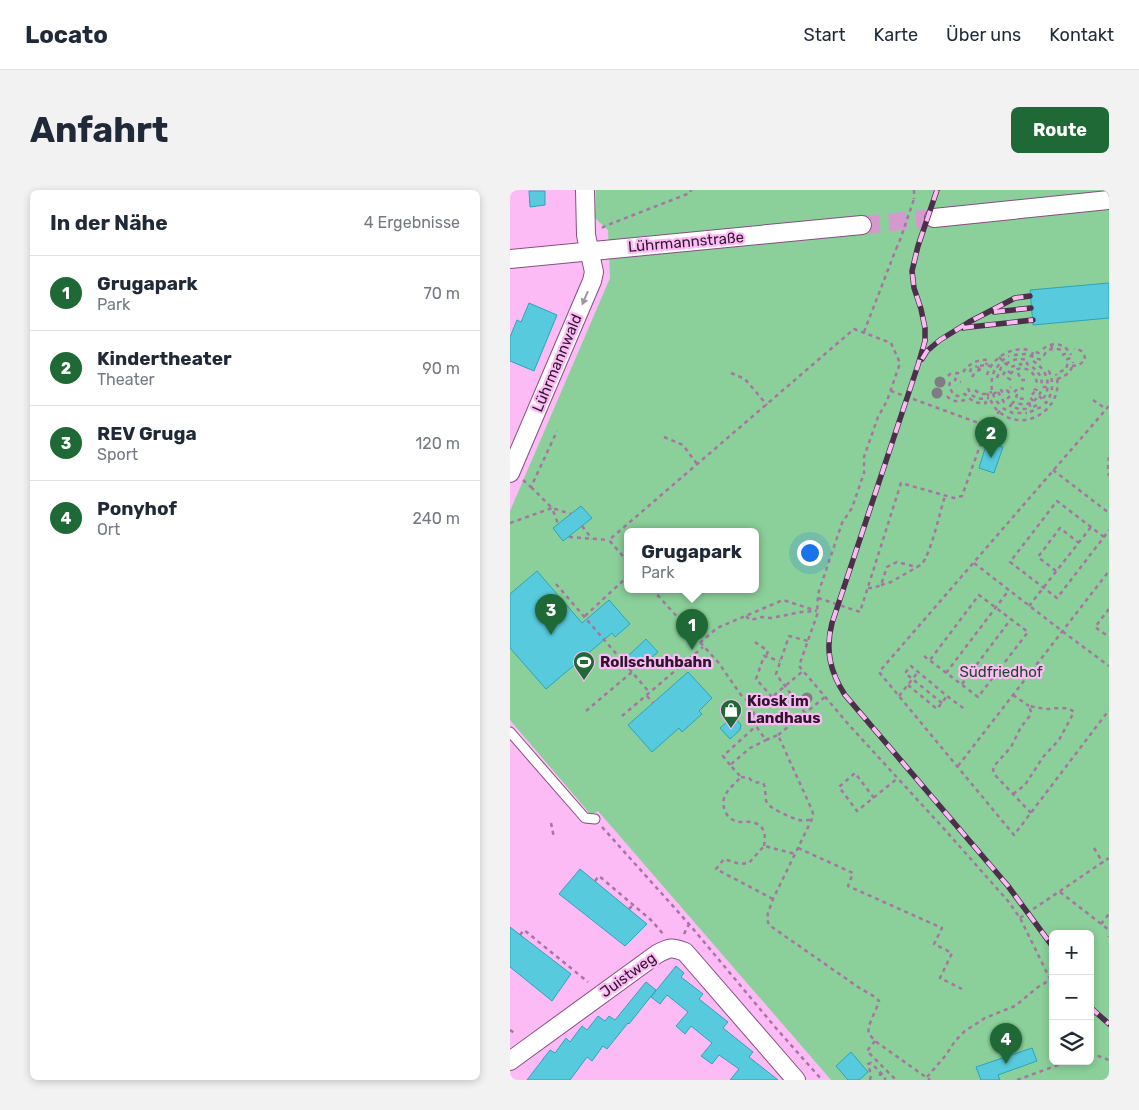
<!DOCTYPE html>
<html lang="de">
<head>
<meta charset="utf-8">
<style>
  body { margin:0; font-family:Rubik,sans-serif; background:#f2f2f3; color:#1f2937 }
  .controls { position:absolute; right:15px; bottom:15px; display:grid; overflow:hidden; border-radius:8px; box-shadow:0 2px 8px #0003 }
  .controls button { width:45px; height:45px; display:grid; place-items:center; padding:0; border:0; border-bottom:1px solid #e0e1e3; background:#fff; color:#1f2937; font:25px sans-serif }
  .you { position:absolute; left:299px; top:362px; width:18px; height:18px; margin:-12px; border:4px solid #fff; border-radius:50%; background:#1a73e8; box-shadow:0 0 0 8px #1a73e833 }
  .badge { display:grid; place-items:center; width:32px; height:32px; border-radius:50%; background:#1f6936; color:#fff; font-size:16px; font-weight:700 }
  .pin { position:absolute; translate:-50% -41px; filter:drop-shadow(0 1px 2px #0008) }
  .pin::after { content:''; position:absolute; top:26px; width:18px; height:15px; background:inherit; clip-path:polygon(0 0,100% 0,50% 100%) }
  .popup { position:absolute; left:114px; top:338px; width:135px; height:65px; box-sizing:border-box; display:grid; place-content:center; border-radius:8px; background:#fff; filter:drop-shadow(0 1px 4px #0005); font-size:16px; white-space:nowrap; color:#747a83 }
  .popup b { font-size:19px; color:#1f2937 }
  .popup::after { content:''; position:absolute; left:50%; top:100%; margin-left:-10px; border:10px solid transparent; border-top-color:#fff }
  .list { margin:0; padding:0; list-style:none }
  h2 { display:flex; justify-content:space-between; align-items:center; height:65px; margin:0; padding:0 20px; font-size:21px }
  h2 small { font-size:16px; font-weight:400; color:#747a83 }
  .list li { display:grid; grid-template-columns:32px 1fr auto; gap:15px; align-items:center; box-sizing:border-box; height:75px; padding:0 20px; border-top:1px solid #e0e1e3 }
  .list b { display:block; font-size:19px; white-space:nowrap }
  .list p { margin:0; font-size:16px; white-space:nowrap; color:#747a83 }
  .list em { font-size:16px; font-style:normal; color:#747a83 }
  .icon { flex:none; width:28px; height:28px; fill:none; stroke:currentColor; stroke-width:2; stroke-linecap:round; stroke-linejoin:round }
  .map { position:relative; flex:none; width:599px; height:890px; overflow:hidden; border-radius:8px }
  header { display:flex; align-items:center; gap:30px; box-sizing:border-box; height:70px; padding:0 25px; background:#fff; border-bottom:1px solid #e0e1e3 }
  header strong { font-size:24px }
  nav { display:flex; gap:28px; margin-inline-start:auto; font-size:18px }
  .intro { display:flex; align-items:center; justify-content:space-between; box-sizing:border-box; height:120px; padding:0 30px }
  h1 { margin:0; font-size:35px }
  .button { padding:12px 22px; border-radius:8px; background:#1f6936; color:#fff; font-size:18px; font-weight:700 }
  main { display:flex; gap:30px; padding:0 30px }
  aside { flex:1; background:#fff; border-radius:8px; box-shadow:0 2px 8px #0003 }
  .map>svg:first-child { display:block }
</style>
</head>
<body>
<header>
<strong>Locato</strong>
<nav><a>Start</a><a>Karte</a><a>Über uns</a><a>Kontakt</a></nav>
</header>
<div class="intro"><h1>Anfahrt</h1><a class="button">Route</a></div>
<main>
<aside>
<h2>In der Nähe<small>4 Ergebnisse</small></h2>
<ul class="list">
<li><span class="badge">1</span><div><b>Grugapark</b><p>Park</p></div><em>70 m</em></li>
<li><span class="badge">2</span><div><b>Kindertheater</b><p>Theater</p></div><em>90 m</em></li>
<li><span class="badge">3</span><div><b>REV Gruga</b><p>Sport</p></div><em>120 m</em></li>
<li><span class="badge">4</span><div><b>Ponyhof</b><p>Ort</p></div><em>240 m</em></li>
</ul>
</aside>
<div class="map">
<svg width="599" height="890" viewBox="0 0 599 890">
  <rect width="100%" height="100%" fill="#fdbbf6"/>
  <!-- green -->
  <path fill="#8bd09a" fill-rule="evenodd" d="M86,0H599V890H321L88,621L81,625L0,530V321L100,88L98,40L85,28ZM118,341H246V399H118ZM543,744H580V871H543Z"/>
  <!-- building -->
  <g fill="#57cadd" stroke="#2aa6b8">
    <path d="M19,1H35V15L20,17Z"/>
    <path d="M599,93V128L523,135L520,100Z"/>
    <path d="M19,113L47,125L24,181L0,171V147L7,130L11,132Z"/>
    <path d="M477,252L493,257L484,283L469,278Z"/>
    <path d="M71,316L82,328L53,351L43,338Z"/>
    <path d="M27,381L72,433L99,410L120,434L105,447L102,443L36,499L0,458V404Z"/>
    <path d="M136,449L148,462L129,479L118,466Z"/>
    <path d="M178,482L202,508L189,521L192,524L172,542L169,538L142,562L118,535Z"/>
    <path d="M224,526L231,535L230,540L220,549L210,538Z"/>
    <path d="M70,679L137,734L115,756L49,704Z"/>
    <path d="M0,737L61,784L42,811L0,777Z"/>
    <path d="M166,776L174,783L171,787L193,804L189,809L218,832L213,838L243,862L239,867L268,890H220L229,879L209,865L202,874L191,866L202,853L181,836L175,844L166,836L178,822L157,805L150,814L141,807Z"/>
    <path d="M136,792L146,800L119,834L118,833L97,859L93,856L82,871L77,867L60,890H17L40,860L45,863L56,848L60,852L72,836L77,840L88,826L95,831L99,826L105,830Z"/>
    <path d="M522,858L527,871L488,885L490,890H471L466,877Z"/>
    <path d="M341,862L358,882L349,890H338L326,876Z"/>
  </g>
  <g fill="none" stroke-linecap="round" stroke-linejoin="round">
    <!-- minor-tunnel -->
    <path stroke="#d49ace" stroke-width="18" stroke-dasharray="18 9" stroke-linecap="butt" d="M352,35L424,28"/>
    <!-- service casing -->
    <g stroke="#874e82" stroke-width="11">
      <path id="service" d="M0,542L75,628L85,629"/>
    </g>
    <!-- minor casing -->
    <g stroke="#874e82" stroke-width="20">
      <g id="minor">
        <path d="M424,28L599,10"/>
        <path d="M0,69L352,35"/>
        <path d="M0,283L82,91L84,82L76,45L75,0"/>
        <path d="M0,871L147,764C160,757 162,757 175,762L286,890"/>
      </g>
    </g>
    <!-- path -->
    <g stroke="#a675a1" stroke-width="2.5" stroke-dasharray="4 4" stroke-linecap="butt">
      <path d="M404,0V9"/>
      <path d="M92,38L95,36L180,3L181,0"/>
      <path d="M354,142L386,59"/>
      <path d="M541,154L543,162"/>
      <path d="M533,159C543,151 555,153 561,165"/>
      <path d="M504,165L516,164L531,170"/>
      <path d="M552,165L555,164L557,169L561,168"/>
      <path d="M522,166L523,161L534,165C538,159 544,157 551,160"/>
      <path d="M489,167L496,174L501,177L511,174V178"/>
      <path d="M523,171C537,179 543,197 532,210"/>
      <path d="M496,174C503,169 510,168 517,170V174C527,179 532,185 532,197H538"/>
      <path d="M562,176L569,175L575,170C575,163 571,159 564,159"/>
      <path d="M470,180L467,176L476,175L480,176"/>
      <path d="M453,182C459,174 467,169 478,170L476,175"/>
      <path d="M460,182L461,179L467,176"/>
      <path d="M550,182L556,179L558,172L557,169"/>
      <path d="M221,183L235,189L257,215"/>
      <path d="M508,183L511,190H515"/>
      <path d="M477,185C482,168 501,156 519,160"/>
      <path d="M493,185L496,180L501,183"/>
      <path d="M438,186L440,184L448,183L445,190L451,192"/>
      <path d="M462,187C465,182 468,179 474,180"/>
      <path d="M487,188L491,178L487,177"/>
      <path d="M547,189C556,186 562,182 563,172"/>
      <path d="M501,190L498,188C506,171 528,178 527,197"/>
      <path d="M440,192L439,197L444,205L448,206L455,204C461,211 467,214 476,213L474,209"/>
      <path d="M458,198C461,208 469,210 479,208"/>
      <path d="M465,200C471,206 476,204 482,202"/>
      <path d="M488,202L494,212L501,205L497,200L501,197"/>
      <path d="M504,202L509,198L514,199"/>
      <path d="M477,203C480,209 483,216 487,220C513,246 556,218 546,184"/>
      <path d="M483,204L491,200L493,203"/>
      <path d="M507,204L506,208L515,209"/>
      <path d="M437,206C442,212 447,212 455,210"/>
      <path d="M529,206L536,213C543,203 544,193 539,181L543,179"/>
      <path d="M583,210L596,219"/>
      <path d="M523,211L520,207L526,200"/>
      <path d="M519,213L521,218L529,214"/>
      <path d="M489,214C479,203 480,189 486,177H487L493,170L499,166"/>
      <path d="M502,214L503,212C514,217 526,214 531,201L523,199"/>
      <path d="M502,214L500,216L509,219H516L517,223"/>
      <path d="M599,216L369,482L504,645L599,520"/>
      <path d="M520,222L531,217"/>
      <path d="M477,236L492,218L503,223H517"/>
      <path d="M477,236L497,240"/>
      <path d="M154,247L173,255L187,274"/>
      <path d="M599,267L598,278L599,286"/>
      <path d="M543,280L599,323"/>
      <path d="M13,290L21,297L47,241"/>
      <path d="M21,297L42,318L61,324"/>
      <path d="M0,333L42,318L48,334"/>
      <path d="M72,336L82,349"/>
      <path d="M59,347L99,350"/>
      <path d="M594,347L547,311L500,372L547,408L594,347L599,340"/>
      <path d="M118,372L99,350L344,139L381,153L390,173L377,211L368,227L354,267V283L342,318L332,333L308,404L307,425L289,476L339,535L436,641L498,711L510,728L543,795"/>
      <path d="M464,373L552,441L599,476"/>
      <path d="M546,381L528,367L550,338L569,353"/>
      <path d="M46,394L140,503"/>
      <path d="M371,395L381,392L407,377"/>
      <path d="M358,398H364L371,395L377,377L387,372L407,377C411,375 413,373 415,369C424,351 429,325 435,306"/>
      <path d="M142,399L208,472L231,505L242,515L246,536L256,550L268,545L302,620L303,624L302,629L263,709L258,723L257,729L259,735L348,797L365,807L369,811C367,820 356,836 359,844C360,845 364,850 365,851L420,890"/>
      <path d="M308,408L350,422L391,293L444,308L452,306L477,236L381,201"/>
      <path d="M519,416L581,337"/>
      <path d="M599,419L585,437L599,447"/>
      <path d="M75,426L118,386"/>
      <path d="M236,426L239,429L241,430L252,427L261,428L291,422L306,421"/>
      <path d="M245,452L258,461L256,467"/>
      <path d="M190,453L207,438L273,410L307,421"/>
      <path d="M414,466L468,507L518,442L469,405L420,470"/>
      <path d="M436,483L499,400"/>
      <path d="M452,494L501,429"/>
      <path d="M398,495L427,519L437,506"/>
      <path d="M503,505L519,516"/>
      <path d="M137,506L143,513"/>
      <path d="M389,506L408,482"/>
      <path d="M262,507L246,489L254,466L270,471"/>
      <path d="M432,513L395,483L401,476L437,506L456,520"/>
      <path d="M242,515L262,507L293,481"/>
      <path d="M76,521L122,482"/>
      <path d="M295,523L266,484L279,446L298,451"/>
      <path d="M112,526L193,457"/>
      <path d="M268,545L315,507"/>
      <path d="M220,575L213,566L246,536"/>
      <path d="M448,576L599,381"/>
      <path d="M231,587L239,588C245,595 246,591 253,593C257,599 254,607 257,613C260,618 279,627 286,629C291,631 296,631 302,629"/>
      <path d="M503,604L515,595L533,567L549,550L564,522C556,515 545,519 536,519C530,518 525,517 519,516L521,522L519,527L511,537L501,557L484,576L483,580L485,585L521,623"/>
      <path d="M364,608L345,583L329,597L347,621L388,588"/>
      <path d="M41,633L44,648"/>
      <path d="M92,637L179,734L265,837L312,890"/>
      <path d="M254,656C256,645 255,634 241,632C236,631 231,633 226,631C220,629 217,626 215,621C209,605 221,598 231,587L220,575L240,558L256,550"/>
      <path d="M288,658L343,683L338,696L432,738L424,754L442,763L430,788L452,799"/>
      <path d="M584,658L593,673"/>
      <path d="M85,691L89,686L141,730L154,745"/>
      <path d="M550,702L599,740"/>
      <path d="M263,709L206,679L214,669L230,674L239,673L254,656L285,664"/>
      <path d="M119,719L124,714"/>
      <path d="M510,728L599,668"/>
      <path d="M591,734L599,724"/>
      <path d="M174,744L179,734"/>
      <path d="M10,745L14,740L78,792"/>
      <path d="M599,746V747"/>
      <path d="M0,840L6,844"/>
      <path d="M365,851L357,861L386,890"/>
      <path d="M580,863L599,870"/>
      <path d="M370,882V890"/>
      <path d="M417,887L436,865L445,851L455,841L475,828L505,816L528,797L540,790"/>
      <path d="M360,890L361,885L358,874L361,873L375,887V890"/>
      <path d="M507,890L559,871"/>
    </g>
    <!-- service -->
    <use href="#service" stroke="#fff" stroke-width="9"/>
    <!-- minor -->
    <use href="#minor" stroke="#fff" stroke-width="18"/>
    <!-- rail casing -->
    <g stroke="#4e2f4b" stroke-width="5.5">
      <g id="rail">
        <path d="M427,0L408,56L402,81L404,98L411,119L415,138V151L408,175L322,433C315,460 320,482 335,505L498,696L543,757"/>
        <path d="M484,122L521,118"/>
        <path d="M453,138L460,137L523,130"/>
        <path d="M412,169L417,161L430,150L459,132L505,108L520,106"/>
        <path d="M580,817L599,834"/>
      </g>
    </g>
    <!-- rail -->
    <use href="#rail" stroke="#fdbbf6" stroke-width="4" stroke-dasharray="11" stroke-linecap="butt"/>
    <!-- path-bridge -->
    <path stroke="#a675a1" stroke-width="2.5" stroke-dasharray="4 4" stroke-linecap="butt" d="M386,59L389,53L404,9"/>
  </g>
  <!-- trees -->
  <g fill="#807c84">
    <circle cx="430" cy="192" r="5.5"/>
    <circle cx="427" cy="203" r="5.5"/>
    <circle cx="297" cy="508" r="5.5"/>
  </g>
  <!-- one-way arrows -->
  <defs><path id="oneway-solid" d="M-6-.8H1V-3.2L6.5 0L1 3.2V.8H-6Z" transform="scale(1.25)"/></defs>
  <use fill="#a196a0" href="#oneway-solid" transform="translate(75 108) rotate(113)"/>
  <!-- icons -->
  <defs>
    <g id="stadium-pin" transform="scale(1.125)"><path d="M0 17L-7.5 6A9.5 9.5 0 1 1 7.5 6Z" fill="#1f6936" stroke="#fdbbf6"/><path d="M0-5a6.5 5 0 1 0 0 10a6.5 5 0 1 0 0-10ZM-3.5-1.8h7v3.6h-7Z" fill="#fff"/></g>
    <g id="shop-pin" transform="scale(1.125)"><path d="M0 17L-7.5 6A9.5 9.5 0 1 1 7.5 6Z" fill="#1f6936" stroke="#fdbbf6"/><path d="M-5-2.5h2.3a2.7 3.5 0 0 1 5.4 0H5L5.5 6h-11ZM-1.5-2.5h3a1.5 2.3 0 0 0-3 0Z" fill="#fff"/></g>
  </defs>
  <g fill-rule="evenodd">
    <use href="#stadium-pin" x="74" y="472"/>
    <use href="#shop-pin" x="221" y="520"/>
  </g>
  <g text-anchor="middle" stroke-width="4.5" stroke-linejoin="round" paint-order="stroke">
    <!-- street labels -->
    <g font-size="15" fill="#2e162c" stroke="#fdbbf6">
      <text transform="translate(176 52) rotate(-5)" y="5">Lührmannstraße</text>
      <text transform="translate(47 173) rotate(-67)" y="5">Lührmannwald</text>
      <text transform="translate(118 785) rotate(-36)" y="5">Juistweg</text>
    </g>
    <!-- poi labels -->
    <g font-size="15" font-weight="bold" fill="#2e162c" stroke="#fdbbf6" text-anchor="start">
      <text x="90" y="477">Rollschuhbahn</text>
      <text x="237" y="516">Kiosk im<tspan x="237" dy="17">Landhaus</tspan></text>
    </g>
    <!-- park labels -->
    <g font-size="15" fill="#1a4927" stroke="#fdbbf6">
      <text x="491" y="487">Südfriedhof</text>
    </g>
  </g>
</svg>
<div class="controls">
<button>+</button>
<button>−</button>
<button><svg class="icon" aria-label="layers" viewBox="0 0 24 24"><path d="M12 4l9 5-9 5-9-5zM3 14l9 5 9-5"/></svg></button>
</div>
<div class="you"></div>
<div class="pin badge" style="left:182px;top:460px">1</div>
<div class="popup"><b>Grugapark</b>Park</div>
<div class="pin badge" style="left:481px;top:268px">2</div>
<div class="pin badge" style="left:41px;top:445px">3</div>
<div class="pin badge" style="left:496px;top:874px">4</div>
</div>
</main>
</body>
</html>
